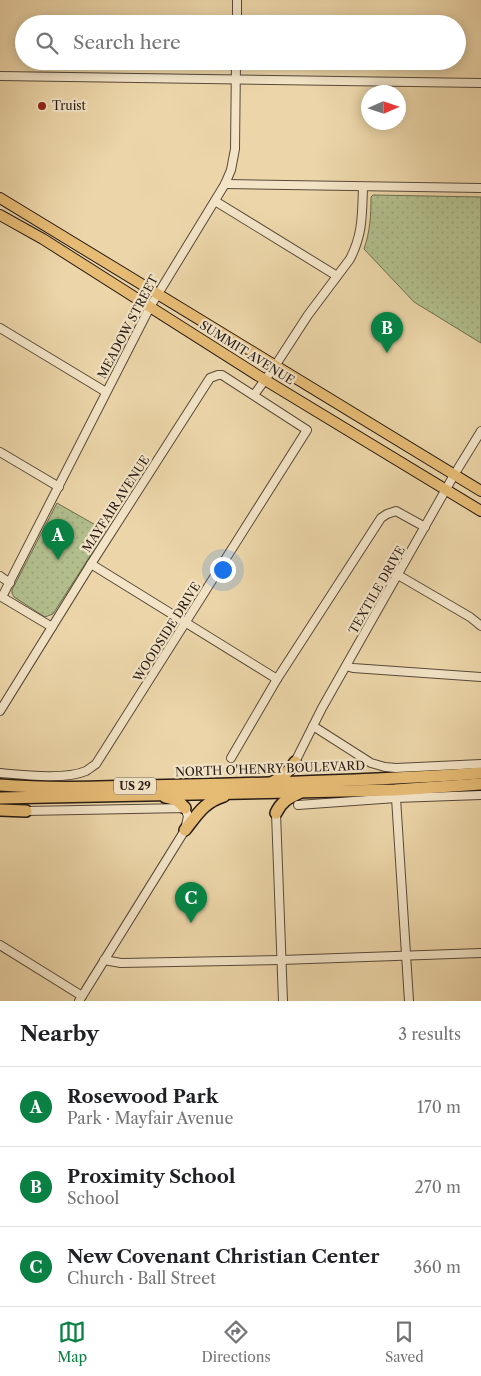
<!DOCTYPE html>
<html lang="en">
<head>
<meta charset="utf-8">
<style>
  body { margin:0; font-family:"Libre Caslon Text",serif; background:#f2f2f2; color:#202124 }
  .compass { position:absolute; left:361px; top:85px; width:45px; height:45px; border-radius:50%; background:#fff; box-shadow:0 2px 12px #0003; rotate:87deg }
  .you { position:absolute; left:222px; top:569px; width:18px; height:18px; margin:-12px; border:4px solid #fff; border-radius:50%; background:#1a73e8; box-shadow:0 0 0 8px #1a73e833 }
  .badge { display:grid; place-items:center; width:32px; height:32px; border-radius:50%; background:#0b8043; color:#fff; font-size:16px; font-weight:700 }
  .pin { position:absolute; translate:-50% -41px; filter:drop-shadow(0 1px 2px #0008) }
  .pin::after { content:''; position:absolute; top:26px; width:18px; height:15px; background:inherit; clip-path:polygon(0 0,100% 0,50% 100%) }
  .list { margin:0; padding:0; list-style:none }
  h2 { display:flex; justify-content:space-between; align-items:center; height:65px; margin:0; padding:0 20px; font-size:21px }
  h2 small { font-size:16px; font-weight:400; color:#757577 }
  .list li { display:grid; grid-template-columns:32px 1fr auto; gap:15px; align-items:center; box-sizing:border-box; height:80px; padding:0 20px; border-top:1px solid #e0e0e0 }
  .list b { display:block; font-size:19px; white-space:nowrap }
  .list p { margin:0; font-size:16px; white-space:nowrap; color:#757577 }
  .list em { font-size:16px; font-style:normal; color:#757577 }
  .icon { flex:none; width:28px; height:28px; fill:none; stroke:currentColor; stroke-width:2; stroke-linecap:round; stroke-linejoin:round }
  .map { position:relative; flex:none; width:481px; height:1001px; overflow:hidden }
  .search { position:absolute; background:#fff; box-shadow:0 2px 12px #0003; left:15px; right:15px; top:15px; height:55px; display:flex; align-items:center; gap:12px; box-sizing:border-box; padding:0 18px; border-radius:28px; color:#757577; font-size:19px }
  .sheet { height:305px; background:#fff }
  nav { display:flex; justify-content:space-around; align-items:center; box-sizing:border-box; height:70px; border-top:1px solid #e0e0e0; background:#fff; font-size:14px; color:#757577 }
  nav a { display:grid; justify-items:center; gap:2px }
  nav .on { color:#0b8043 }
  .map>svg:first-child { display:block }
</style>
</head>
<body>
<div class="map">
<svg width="481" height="1001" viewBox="0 0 481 1001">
  <defs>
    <pattern id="park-dots" width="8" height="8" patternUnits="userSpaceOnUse" patternTransform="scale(1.25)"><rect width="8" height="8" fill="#b2bf8d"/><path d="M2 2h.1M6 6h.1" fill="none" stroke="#99a479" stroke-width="1.8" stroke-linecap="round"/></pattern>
  </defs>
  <rect width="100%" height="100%" fill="#ecd6a9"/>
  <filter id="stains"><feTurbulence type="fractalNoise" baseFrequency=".004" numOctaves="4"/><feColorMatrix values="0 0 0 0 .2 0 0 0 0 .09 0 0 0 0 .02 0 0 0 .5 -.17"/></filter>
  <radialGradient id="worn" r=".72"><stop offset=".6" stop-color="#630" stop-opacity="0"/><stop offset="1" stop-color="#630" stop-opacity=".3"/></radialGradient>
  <!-- park -->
  <g fill="url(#park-dots)" stroke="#6c6d50">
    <path d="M373,195L481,197V343L414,302L364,249C370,232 371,215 371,197Z"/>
    <path d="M57,503L106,531L53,614L45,617L14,597L12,593V590Z"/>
  </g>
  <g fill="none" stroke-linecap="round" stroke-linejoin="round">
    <!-- minor casing -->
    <g stroke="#584a39" stroke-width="10">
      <g id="minor">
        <path d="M237,24V0"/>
        <path d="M0,76L481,83"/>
        <path d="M225,184L481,188"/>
        <path d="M215,201L337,276"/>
        <path d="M0,328L106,392"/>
        <path d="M254,395L275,366L308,315L350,259C363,234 362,214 363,187"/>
        <path d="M0,452L59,487"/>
        <path d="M91,564L277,679"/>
        <path d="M398,575L470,617L481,626"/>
        <path d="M0,576L10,583"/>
        <path d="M0,596L52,627"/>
        <path d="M2,597L150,307L225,184L231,170L235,149L236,61"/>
        <path d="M346,666L353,668L481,677"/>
        <path d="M0,711L91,564L210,378L218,375H222L307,430L96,764C93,766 89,769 86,771C65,780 23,775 0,773"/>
        <path d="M313,726L371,763L385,767L396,768L481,764"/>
        <path d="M231,758L277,679L381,518L387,514L396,511L425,527"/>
        <path d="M295,762L322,708L454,475L481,431"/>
        <path d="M396,798L409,1001"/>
        <path d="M298,805L396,798L481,795"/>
        <path d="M26,811L185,808L188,816L185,830L79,1001"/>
        <path d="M276,813L283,1001"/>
        <path d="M0,945L82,996"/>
        <path d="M104,960L121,963L281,960L481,953"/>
      </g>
    </g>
    <!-- major casing -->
    <g stroke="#271b14" stroke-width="12">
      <g id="major">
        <path d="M0,198L481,491"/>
        <path d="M0,215L43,239L265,380L481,511"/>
      </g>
    </g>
    <!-- highway casing -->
    <g stroke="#271b14" stroke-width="14">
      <g id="highway">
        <path d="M273,782C283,777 289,772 295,762"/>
        <path d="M0,785C61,790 124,786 186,785C284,783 383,780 481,773"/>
        <path d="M165,797L177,800L185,808"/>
        <path d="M0,798L395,790L481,784"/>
        <path d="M0,810L26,811"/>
        <path d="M276,813C281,802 288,798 299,793"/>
        <path d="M185,830C197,815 204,802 224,796"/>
      </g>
    </g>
    <!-- minor -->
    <use href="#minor" stroke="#f3e4c7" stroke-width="8"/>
    <!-- major -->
    <use href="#major" stroke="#e6bb74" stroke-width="10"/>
    <!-- highway -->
    <use href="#highway" stroke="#e6bb74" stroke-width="11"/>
  </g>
  <!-- markers -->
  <circle fill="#8f2418" stroke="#f3e4c7" stroke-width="2" cx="42" cy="106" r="5"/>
  <g text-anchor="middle" stroke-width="4.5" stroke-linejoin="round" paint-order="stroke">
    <!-- shield labels -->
    <rect fill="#f3e4c7" stroke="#64574a" stroke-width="1" x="114" y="777.5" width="42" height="17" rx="4"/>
    <g font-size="11" font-weight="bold" fill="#271b14">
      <text x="135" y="790">US 29</text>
    </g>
    <!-- poi labels -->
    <g font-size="12" fill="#271b14" stroke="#f3e4c7" text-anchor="start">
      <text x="52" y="110">Truist</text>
    </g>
    <!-- street labels -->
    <g font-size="12" fill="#271b14" stroke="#f3e4c7">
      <text transform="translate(128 327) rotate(-62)" y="4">MEADOW STREET</text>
      <text transform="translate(247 353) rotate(32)" y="4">SUMMIT AVENUE</text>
      <text transform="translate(116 504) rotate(-57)" y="4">MAYFAIR AVENUE</text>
      <text transform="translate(377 590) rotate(-60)" y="4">TEXTILE DRIVE</text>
      <text transform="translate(167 632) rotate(-58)" y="4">WOODSIDE DRIVE</text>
      <text transform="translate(270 769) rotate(-2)" y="4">NORTH O'HENRY BOULEVARD</text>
    </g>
  </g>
  <rect width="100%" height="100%" filter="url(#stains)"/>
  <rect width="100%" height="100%" fill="url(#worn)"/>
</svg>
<svg class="compass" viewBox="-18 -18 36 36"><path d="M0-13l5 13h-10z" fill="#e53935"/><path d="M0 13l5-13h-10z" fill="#757577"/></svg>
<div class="you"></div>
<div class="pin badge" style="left:58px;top:560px">A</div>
<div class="pin badge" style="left:387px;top:353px">B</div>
<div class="pin badge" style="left:191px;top:923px">C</div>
<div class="search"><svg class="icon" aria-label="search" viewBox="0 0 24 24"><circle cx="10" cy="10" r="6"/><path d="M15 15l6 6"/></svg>Search here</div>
</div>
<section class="sheet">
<h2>Nearby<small>3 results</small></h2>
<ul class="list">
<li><span class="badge">A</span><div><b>Rosewood Park</b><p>Park · Mayfair Avenue</p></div><em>170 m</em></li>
<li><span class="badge">B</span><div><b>Proximity School</b><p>School</p></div><em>270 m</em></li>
<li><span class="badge">C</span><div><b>New Covenant Christian Center</b><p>Church · Ball Street</p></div><em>360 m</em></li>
</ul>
</section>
<nav>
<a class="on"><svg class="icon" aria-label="map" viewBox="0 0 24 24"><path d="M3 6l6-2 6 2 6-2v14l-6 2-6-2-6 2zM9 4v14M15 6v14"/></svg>Map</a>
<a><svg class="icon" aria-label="directions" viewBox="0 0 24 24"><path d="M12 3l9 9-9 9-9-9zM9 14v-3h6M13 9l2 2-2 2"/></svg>Directions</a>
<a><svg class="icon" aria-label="saved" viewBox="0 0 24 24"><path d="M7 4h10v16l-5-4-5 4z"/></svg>Saved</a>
</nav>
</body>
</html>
